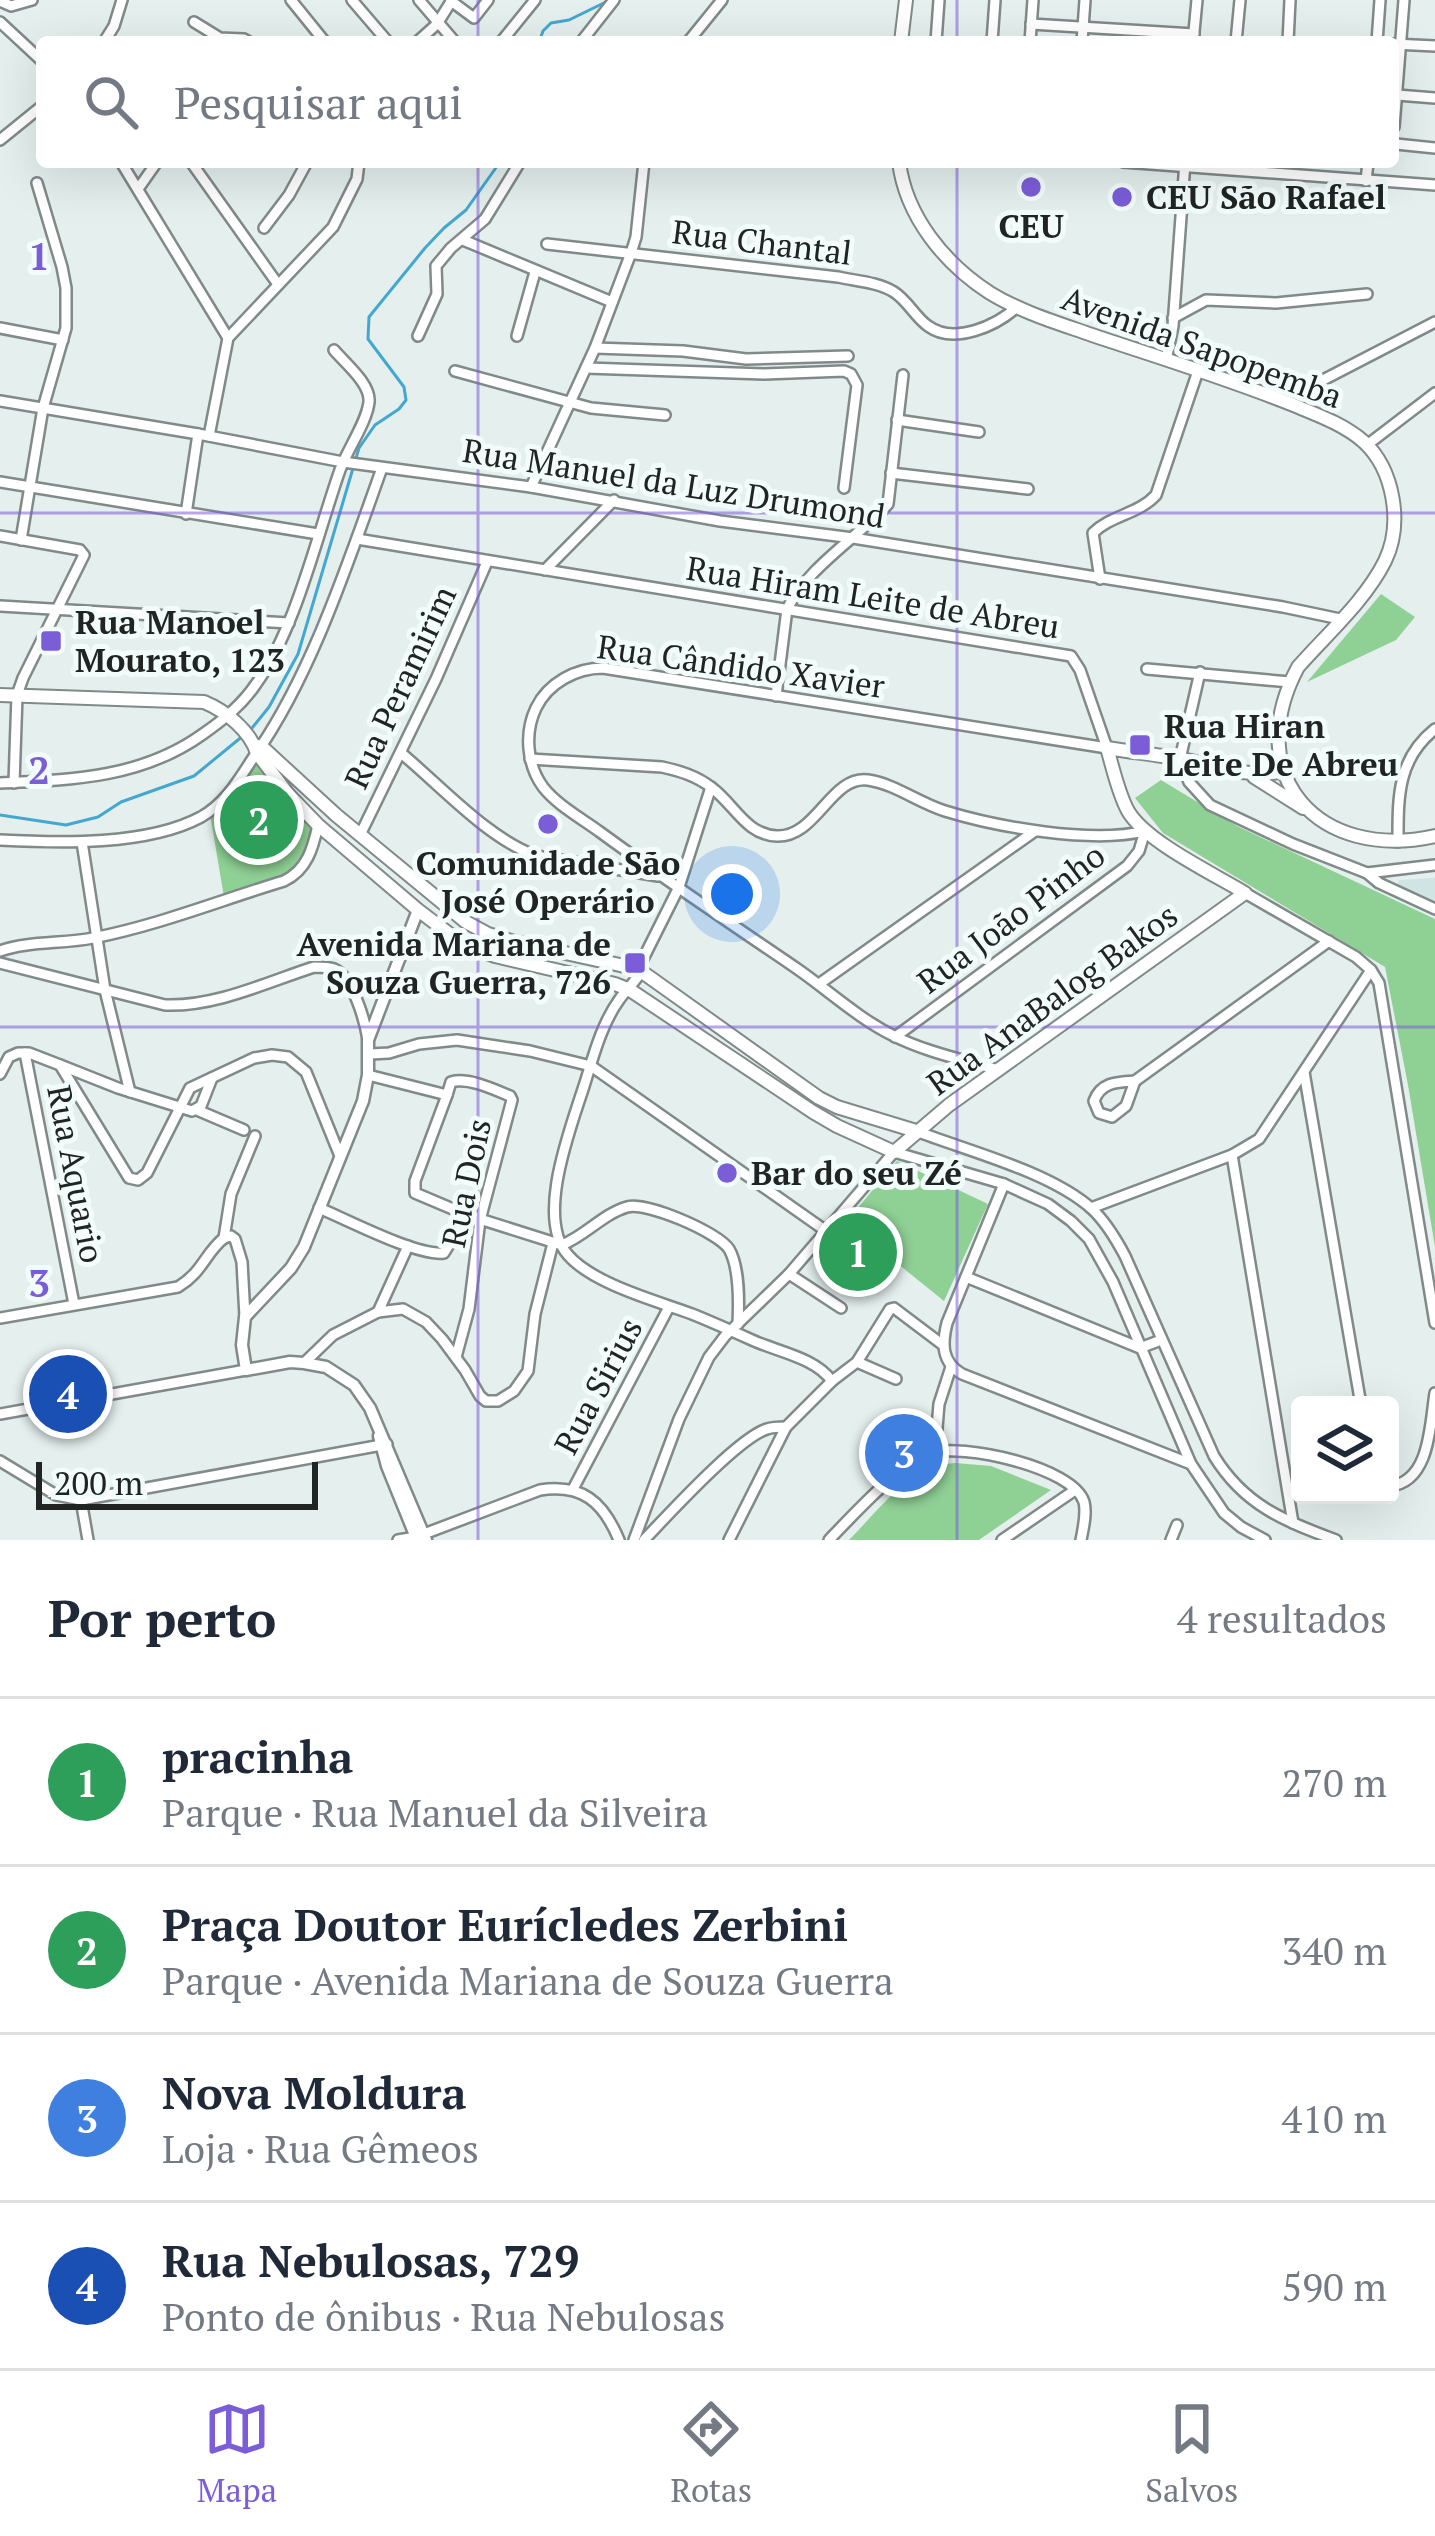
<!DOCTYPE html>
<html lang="pt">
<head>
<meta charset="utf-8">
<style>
  body { margin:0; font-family:"PT Serif",serif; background:#f6f6f7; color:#1f2937 }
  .controls { position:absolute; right:36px; bottom:36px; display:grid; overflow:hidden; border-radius:12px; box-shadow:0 12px 48px #0002 }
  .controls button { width:108px; height:108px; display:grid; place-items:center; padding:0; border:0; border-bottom:3px solid #e0e1e3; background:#fff; color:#1f2937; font:60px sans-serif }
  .scale { position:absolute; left:36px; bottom:30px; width:282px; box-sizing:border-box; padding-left:12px; border:6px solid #202423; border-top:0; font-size:33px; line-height:42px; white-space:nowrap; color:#202423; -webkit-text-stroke:9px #f1fcfb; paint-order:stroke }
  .you { position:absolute; left:732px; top:894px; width:42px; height:42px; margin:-30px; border:9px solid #fff; border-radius:50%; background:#1a73e8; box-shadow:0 0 0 18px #1a73e833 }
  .badge { display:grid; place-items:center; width:78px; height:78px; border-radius:50%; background:#7b5dd8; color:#fff; font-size:39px; font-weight:700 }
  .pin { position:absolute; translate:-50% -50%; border:6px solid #fff; box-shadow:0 3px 12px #0006 }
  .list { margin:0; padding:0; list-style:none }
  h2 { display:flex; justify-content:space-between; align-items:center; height:156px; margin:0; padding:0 48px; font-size:51px }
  h2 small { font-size:39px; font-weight:400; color:#747a83 }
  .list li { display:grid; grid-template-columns:78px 1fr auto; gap:36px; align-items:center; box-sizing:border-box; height:168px; padding:0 48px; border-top:3px solid #e0e1e3 }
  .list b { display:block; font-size:45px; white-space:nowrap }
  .list p { margin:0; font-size:39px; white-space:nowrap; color:#747a83 }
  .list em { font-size:39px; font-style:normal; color:#747a83 }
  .icon { flex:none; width:66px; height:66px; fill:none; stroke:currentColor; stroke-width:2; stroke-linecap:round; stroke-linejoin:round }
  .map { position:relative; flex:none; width:1435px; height:1540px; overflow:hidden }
  .search { position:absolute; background:#fff; box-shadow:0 12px 48px #0002; left:36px; right:36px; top:36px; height:132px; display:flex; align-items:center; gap:30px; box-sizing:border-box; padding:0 42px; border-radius:12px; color:#747a83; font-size:45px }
  .sheet { height:828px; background:#fff }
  nav { display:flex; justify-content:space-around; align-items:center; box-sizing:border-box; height:168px; border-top:3px solid #e0e1e3; background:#fff; font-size:33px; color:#747a83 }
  nav a { display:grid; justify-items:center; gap:6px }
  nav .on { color:#7b5dd8 }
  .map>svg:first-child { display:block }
</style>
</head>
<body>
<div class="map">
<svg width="1435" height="1540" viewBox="0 0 1435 1540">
  <rect width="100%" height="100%" fill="#e4efee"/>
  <!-- built -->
  <path fill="#d0e5e3" d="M1435,878V901L1397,886L1399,880Z"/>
  <!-- green -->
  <g fill="#8fd095">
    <path d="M1381,594L1415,617L1396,640L1307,682Z"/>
    <path d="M257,756L288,804L315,827C302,886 275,882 224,897L210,814Z"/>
    <path d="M1161,780L1237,826L1435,919V1247L1408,1085L1385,967L1163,833L1135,798Z"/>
    <path d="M897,1161L988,1204L944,1301L846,1222Z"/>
    <path d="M955,1463L991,1466L1051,1490L979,1540H849C879,1510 910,1465 955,1463Z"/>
  </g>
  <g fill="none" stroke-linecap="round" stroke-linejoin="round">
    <!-- stream -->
    <g stroke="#44a7d0" stroke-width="3">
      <path d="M539,42L543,31L551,23L569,20L608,1"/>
      <path d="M252,728L269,707L298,654L359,448L375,425L399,409L406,400L404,387L368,339L369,317L425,248L444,228L466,210L500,162"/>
      <path d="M0,815L66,825L98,817L121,802L194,776L244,735"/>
    </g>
    <!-- minor casing -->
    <g stroke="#808a89" stroke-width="14">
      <g id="minor">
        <path d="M291,0L325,42"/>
        <path d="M352,0L388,42"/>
        <path d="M419,0L455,42"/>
        <path d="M0,1L11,6L32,0"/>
        <path d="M451,1L474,18L488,0"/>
        <path d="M0,22L42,61"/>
        <path d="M194,22L220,38L244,39L249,42"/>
        <path d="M1031,24L1194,34"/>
        <path d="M104,42L114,26L122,0"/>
        <path d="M417,42L437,24L452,0"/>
        <path d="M501,42L535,0"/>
        <path d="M581,42L614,0"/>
        <path d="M688,42L722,0"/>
        <path d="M936,42L939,0"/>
        <path d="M992,42L995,0"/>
        <path d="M1030,42L1033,0"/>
        <path d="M1082,42L1085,0"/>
        <path d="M1193,42L1197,0"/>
        <path d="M1236,42L1240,0"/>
        <path d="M1288,42L1290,0"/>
        <path d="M1377,42L1380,0"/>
        <path d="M1393,44L1435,46"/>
        <path d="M1397,95L1435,98"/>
        <path d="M1394,127L1404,0"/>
        <path d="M0,140L42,106"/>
        <path d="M1396,144L1435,148"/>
        <path d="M121,162L228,338"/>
        <path d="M191,162L277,283"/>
        <path d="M1123,162L1435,185"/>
        <path d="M1366,181L1368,162"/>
        <path d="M138,189L157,162"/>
        <path d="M264,228L289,195L307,162"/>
        <path d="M463,240L612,302"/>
        <path d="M547,244L838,277C856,281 878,282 894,292C908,301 915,317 928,326C954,345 996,326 1017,307"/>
        <path d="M1173,318L1206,300L1276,303L1367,294"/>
        <path d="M0,328L63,340"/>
        <path d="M418,336L437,294L436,266L451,248L485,219L520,162"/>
        <path d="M517,336L535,272"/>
        <path d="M595,348L683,351L746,359L848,356"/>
        <path d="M1166,360L1173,326L1185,162"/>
        <path d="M586,368L764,374L844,371L851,374L857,385L844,488"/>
        <path d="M455,371L591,408L665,415"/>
        <path d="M1268,392L1304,387L1323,380L1435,322"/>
        <path d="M0,401L198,434L343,462L531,487L720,521L853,538L1283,607L1340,619"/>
        <path d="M897,420L979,432"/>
        <path d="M209,436L228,338L333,227L357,179L359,162"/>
        <path d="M1367,445L1435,393"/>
        <path d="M891,473L1028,489"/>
        <path d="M0,482L318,534"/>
        <path d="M531,487L595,348L631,253L636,237L644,162"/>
        <path d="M186,514L198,434"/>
        <path d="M0,536L80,550L84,555L23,678L17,695L14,783"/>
        <path d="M357,539L1071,656L1080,670L1107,748L603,668C576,668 548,683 536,708C524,733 527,765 543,787C557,805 581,818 600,832C664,879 730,923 796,968C828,990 859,1019 894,1036C926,1052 964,1060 998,1070"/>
        <path d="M21,540L43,408L66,328V288L62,267L37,183"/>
        <path d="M545,570L614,500"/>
        <path d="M1100,579L1093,533C1111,515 1139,514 1156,495L1198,371"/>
        <path d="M0,606L289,623"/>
        <path d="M1147,669L1290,682"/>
        <path d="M1200,672L1180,759L1189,782L1210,805L1293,844L1367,873L1435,865"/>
        <path d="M776,696L787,609C809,566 856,539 888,504L903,375"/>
        <path d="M401,753C442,787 486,837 536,856L658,876"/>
        <path d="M530,759L662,767C680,771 697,776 712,788C734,804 746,835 777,836C817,837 831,775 868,780C895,784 919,803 945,811C997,827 1092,844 1145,831L1139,851L1127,866L895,1037"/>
        <path d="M0,783C72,780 142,778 203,734C223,720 242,705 256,684C296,629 317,535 340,470C347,450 367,422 369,402C371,384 345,363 334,350"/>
        <path d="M360,835L436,679L487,562"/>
        <path d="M0,840C59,843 147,846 201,817C227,802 239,779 255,755C311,676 349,560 382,468"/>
        <path d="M82,842L105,990L130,1092"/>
        <path d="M1398,842C1398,798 1397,759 1435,729"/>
        <path d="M1367,873L1379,883L1435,909"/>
        <path d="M1245,893L1356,957L1371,970L1379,983L1435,1323"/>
        <path d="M0,951C28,941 63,944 93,938C159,925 221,900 284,881C307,870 313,848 318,825"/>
        <path d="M0,963L165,1005C216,1007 267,982 314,967C321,967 328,967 334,969C353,977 365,1021 368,1040"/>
        <path d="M638,969L679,887L711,787"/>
        <path d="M641,972C634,983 626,990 619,1000C601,1025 593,1058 584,1086C571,1127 535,1218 568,1255C593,1284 657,1301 692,1314C712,1322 732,1331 752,1340C778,1352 814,1357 832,1381"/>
        <path d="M819,984L1035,831"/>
        <path d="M25,1053L74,1304"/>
        <path d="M370,1054L389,1053L419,1044L457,1040L530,1051L591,1066L826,1231"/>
        <path d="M60,1065L118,1088L192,1111L201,1106L212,1078"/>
        <path d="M1304,1072L1361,1405"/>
        <path d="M0,1074L9,1057L18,1053H29L60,1065L129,1178L138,1180L147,1173L190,1088L254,1058L272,1055L288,1057L306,1072L340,1156"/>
        <path d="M368,1075L447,1095L415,1181V1193L467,1215L562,1245C585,1236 603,1214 627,1207C645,1201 718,1232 729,1249C740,1268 739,1303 738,1324"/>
        <path d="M1135,1081L1329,941"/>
        <path d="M1135,1081L1126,1106L1112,1117L1099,1113L1094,1101C1101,1082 1117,1082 1135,1081Z"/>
        <path d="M447,1095L451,1082C468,1077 493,1089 510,1096L512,1100L480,1220L469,1309L456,1357"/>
        <path d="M197,1110L244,1130"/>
        <path d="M916,1131C968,1151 1051,1172 1092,1209C1106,1222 1116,1239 1125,1256L1214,1456C1244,1505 1284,1521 1336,1540"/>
        <path d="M1232,1155L1293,1523"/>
        <path d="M1004,1184L947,1323C942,1343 941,1362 962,1374L1191,1464"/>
        <path d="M319,1208C348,1220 416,1256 444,1253L467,1215"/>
        <path d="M1091,1208L1232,1155L1259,1139L1371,970"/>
        <path d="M224,1238L231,1194L255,1136"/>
        <path d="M224,1238L231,1236L235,1239L242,1262L245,1317"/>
        <path d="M789,1274L841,1308"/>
        <path d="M966,1277L1140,1348L1161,1340"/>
        <path d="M378,1312L408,1246"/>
        <path d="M0,1318L178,1287C203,1272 205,1253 224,1238"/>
        <path d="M857,1362L896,1379"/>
        <path d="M304,1363L333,1335L378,1312L403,1309L426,1322L442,1339L465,1370L480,1396L486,1401H498L514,1391L528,1371L535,1314L553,1243"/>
        <path d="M0,1414L246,1370"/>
        <path d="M935,1452L939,1404L951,1367"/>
        <path d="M0,1461L56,1495L81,1500L387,1444"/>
        <path d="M1390,1486C1430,1482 1430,1425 1435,1393"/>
        <path d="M573,1489L669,1307"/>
        <path d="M81,1500L88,1540"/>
        <path d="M398,1540L416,1537L540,1490C582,1484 603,1501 619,1540"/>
        <path d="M634,1540L679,1419L709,1357L725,1336L789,1274L894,1152L1004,1184L1048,1204L1071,1221L1089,1239L1113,1282L1191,1464L1224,1513L1241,1527L1265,1540"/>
        <path d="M644,1540C668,1515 738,1438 767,1429C772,1427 780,1427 786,1427"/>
        <path d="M729,1540L786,1427L832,1381L857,1362L890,1309L894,1308L943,1345"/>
        <path d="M829,1540C851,1517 901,1463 929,1453C962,1443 1073,1467 1084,1502C1087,1514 1083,1529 1081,1540"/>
        <path d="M1002,1540L1075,1490"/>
        <path d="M1171,1540L1177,1525"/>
      </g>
    </g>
    <!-- tertiary casing -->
    <g stroke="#808a89" stroke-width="15">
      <g id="tertiary">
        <path d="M418,910L368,1040V1075L363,1101L304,1247L291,1268L245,1317L242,1345L246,1370L290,1362L304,1363L326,1367L354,1385L370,1408L426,1540"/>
        <path d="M379,1436L387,1466L417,1540"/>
      </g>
    </g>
    <!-- secondary casing -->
    <g stroke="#808a89" stroke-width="16">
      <g id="secondary">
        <path d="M901,42L906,0"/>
        <path d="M899,162C906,217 945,264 990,293C1021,312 1058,323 1092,335C1158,357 1226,378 1291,404C1315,414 1344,424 1364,442C1394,470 1403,524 1385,561C1365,601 1327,634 1298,667C1240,776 1319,862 1435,836"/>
        <path d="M0,695L204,702C226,711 250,731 257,753L288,794L318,825L418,910L460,942L495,956L615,984L630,990L813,1112L837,1126L894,1152L949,1105L1245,893C1214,874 1146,842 1128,811C1118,793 1113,768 1107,748C1132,752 1158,755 1182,759C1216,766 1251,779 1285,771"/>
        <path d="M256,746L262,747L336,815L466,922L488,934L511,941L638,969L819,1098L837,1107L916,1131"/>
        <path d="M1254,777L1303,808"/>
      </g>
    </g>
    <!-- minor -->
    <use href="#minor" stroke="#fff" stroke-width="9"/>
    <!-- tertiary -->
    <use href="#tertiary" stroke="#fff" stroke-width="10"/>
    <!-- secondary -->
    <use href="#secondary" stroke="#fff" stroke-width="12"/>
  </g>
  <!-- grid -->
  <path fill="none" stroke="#7b5dd8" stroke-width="3" stroke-opacity="0.55" d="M478,0V42M957,0V42M478,162V1540M957,162V1540M0,513H1435M0,1027H1435"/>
  <!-- markers -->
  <g fill="#7b5dd8" stroke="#f1fcfb" stroke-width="4.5">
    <circle cx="1031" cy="187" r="12"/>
    <circle cx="1122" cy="197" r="12"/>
    <rect x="39" y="629" width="24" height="24" rx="6"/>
    <rect x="1128" y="733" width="24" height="24" rx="6"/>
    <circle cx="548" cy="824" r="12"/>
    <rect x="623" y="951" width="24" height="24" rx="6"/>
    <circle cx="727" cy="1173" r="12"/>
  </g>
  <g text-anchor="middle" stroke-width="10" stroke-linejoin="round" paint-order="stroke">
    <!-- poi labels -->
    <g font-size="33" font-weight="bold" fill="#202423" stroke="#f1fcfb" text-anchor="start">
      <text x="1146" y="209">CEU São Rafael</text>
      <text x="1031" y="238" text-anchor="middle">CEU</text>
      <text x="75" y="634">Rua Manoel<tspan x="75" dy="38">Mourato, 123</tspan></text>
      <text x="1164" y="738">Rua Hiran<tspan x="1164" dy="38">Leite De Abreu</tspan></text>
      <text x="548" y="875" text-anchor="middle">Comunidade São<tspan x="548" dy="38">José Operário</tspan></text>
      <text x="611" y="956" text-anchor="end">Avenida Mariana de<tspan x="611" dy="38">Souza Guerra, 726</tspan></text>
      <text x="751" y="1185">Bar do seu Zé</text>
    </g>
    <!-- street labels -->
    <g font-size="33" fill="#202423" stroke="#f1fcfb">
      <text transform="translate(762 242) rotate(7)" y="12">Rua Chantal</text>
      <text transform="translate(1202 347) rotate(20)" y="12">Avenida Sapopemba</text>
      <text transform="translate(674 483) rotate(9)" y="12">Rua Manuel da Luz Drumond</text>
      <text transform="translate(873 597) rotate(9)" y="12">Rua Hiram Leite de Abreu</text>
      <text transform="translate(741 666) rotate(8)" y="12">Rua Cândido Xavier</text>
      <text transform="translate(400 687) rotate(-65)" y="12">Rua Peramirim</text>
      <text transform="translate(1011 918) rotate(-37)" y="12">Rua João Pinho</text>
      <text transform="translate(1052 999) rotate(-36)" y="12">Rua AnaBalog Bakos</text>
      <text transform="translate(76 1174) rotate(79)" y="12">Rua Aquario</text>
      <text transform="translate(466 1183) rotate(-78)" y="12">Rua Dois</text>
      <text transform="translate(598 1386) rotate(-62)" y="12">Rua Sirius</text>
    </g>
  </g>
  <g font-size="39" text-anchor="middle" font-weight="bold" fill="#7b5dd8" stroke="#f1fcfb" stroke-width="10" stroke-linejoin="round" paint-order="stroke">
    <text x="39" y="270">1</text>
    <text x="39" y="784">2</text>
    <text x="39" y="1297">3</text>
  </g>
</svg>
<div class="controls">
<button><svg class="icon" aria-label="layers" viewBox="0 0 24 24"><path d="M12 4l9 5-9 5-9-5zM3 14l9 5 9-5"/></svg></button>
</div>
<div class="scale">200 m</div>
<div class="you"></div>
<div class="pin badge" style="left:858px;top:1252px;background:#2e9e5b">1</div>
<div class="pin badge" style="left:259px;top:820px;background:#2e9e5b">2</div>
<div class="pin badge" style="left:904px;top:1453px;background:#3f7fe0">3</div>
<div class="pin badge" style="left:68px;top:1394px;background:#1a4fb4">4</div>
<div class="search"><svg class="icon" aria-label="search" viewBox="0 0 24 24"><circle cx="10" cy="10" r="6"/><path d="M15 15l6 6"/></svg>Pesquisar aqui</div>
</div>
<section class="sheet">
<h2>Por perto<small>4 resultados</small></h2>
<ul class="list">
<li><span class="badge" style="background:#2e9e5b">1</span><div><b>pracinha</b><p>Parque · Rua Manuel da Silveira</p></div><em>270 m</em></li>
<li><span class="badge" style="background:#2e9e5b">2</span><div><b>Praça Doutor Eurícledes Zerbini</b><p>Parque · Avenida Mariana de Souza Guerra</p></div><em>340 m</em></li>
<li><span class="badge" style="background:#3f7fe0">3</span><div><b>Nova Moldura</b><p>Loja · Rua Gêmeos</p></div><em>410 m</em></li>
<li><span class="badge" style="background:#1a4fb4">4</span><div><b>Rua Nebulosas, 729</b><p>Ponto de ônibus · Rua Nebulosas</p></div><em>590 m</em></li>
</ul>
</section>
<nav>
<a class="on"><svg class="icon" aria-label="map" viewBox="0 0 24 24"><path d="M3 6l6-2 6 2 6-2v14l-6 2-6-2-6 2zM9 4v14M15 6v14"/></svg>Mapa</a>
<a><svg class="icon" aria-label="directions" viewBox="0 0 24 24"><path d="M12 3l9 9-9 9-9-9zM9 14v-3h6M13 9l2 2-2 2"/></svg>Rotas</a>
<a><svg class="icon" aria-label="saved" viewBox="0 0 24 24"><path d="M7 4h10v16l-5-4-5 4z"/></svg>Salvos</a>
</nav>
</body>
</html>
